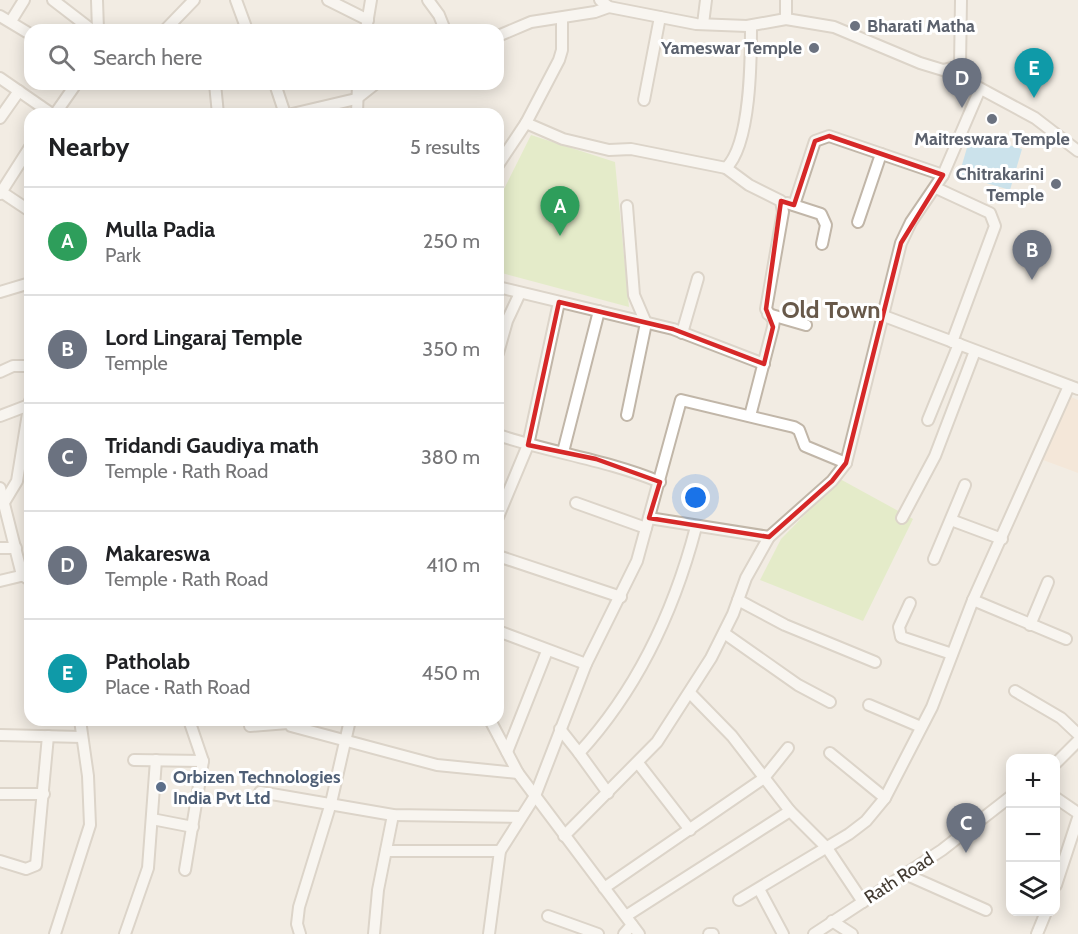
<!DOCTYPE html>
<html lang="en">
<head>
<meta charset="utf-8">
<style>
  body { margin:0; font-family:Cabin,sans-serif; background:#f6f6f6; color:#202124 }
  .controls { position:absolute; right:18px; bottom:18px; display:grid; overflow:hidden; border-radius:12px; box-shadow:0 3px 15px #0003 }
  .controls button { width:54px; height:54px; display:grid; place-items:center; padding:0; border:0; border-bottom:2px solid #e0e0e0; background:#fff; color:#202124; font:30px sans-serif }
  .you { position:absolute; left:696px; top:498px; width:21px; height:21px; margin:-15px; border:4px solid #fff; border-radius:50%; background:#1a73e8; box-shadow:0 0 0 9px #1a73e833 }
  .badge { display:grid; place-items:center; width:39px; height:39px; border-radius:50%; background:#111827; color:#fff; font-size:20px; font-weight:700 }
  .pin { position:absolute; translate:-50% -50px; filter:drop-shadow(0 2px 3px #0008) }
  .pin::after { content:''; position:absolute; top:32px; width:21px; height:18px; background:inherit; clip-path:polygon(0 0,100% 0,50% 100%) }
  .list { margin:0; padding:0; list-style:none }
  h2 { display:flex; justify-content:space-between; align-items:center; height:78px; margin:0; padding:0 24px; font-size:26px }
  h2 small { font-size:20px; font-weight:400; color:#757577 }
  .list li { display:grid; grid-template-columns:39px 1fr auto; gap:18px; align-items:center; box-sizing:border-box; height:108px; padding:0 24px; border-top:2px solid #e0e0e0 }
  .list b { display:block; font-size:22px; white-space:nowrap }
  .list p { margin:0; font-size:20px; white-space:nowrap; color:#757577 }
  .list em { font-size:20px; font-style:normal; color:#757577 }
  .icon { flex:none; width:33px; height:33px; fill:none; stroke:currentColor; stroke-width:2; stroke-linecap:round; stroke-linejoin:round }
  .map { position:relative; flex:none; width:1078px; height:934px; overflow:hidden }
  .search { position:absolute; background:#fff; box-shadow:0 3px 15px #0003; left:24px; top:24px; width:480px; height:66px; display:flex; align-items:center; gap:15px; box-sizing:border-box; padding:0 21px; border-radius:18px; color:#757577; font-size:22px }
  .panel { position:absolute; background:#fff; box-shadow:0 3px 15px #0003; left:24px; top:108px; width:480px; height:618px; border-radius:18px }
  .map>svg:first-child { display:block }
</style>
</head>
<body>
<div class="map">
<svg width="1078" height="934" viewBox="0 0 1078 934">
  <rect width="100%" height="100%" fill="#f2ece3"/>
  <!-- commercial -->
  <path fill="#f6e1cc" d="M1069,396L1078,400V473L1043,460Z"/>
  <!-- green -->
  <g fill="#d2e9a9">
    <path d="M531,135L615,162L629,307L498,272V201Z"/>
    <path d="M840,479L913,519L863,621L760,580L781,539Z"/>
  </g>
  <!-- water -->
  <path fill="#9bd6f3" d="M971,134L1022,149L1010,190L959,175Z"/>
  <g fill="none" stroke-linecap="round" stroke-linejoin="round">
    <!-- minor casing -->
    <g stroke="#c1b6a8" stroke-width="14">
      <g id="minor">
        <path d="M53,0L92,30"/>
        <path d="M97,0L98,30"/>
        <path d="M236,0L247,30"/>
        <path d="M328,0L368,20"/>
        <path d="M428,0L439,15L445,30"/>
        <path d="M600,0L609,7L696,24L747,26L786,19L834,27L920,63L943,70L960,66"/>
        <path d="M786,0V19"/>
        <path d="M961,0L960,66L972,84L1035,118L1078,151"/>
        <path d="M0,16L30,34"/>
        <path d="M11,21L24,0"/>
        <path d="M703,24L706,0"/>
        <path d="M165,30L194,0"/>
        <path d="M366,30L371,0"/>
        <path d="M498,36L531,22L595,12L609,7"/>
        <path d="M0,78L52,114"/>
        <path d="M215,84L218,114"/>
        <path d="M275,84L285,114"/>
        <path d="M644,100L660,17"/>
        <path d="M55,114L76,84"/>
        <path d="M292,114L356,99L375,84"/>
        <path d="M357,114L358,84"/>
        <path d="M0,118L19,91"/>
        <path d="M526,123L559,60L562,50V19"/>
        <path d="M498,165L526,123L563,139L609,150L631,149L726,168C751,144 751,59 751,26"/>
        <path d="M726,168L749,185L781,201L783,212L766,309L774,321L773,327L750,416"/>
        <path d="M936,188L990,213L995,226L952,342"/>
        <path d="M0,191L30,211"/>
        <path d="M0,194L30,147"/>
        <path d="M787,203L821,214L826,225L822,244"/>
        <path d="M794,205L815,141L829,136L943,175"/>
        <path d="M627,206L634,295L646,323L627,415"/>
        <path d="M858,222L881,154"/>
        <path d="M498,287L673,329L764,364"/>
        <path d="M0,292L30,283"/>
        <path d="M768,314L806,325"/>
        <path d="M884,316L1078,389"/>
        <path d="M682,333L698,278"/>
        <path d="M498,353L507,321L520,293"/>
        <path d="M0,372L13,366H30"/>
        <path d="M0,416L29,405"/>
        <path d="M928,420L959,344"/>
        <path d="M498,435C552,453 607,460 660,482"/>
        <path d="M563,452L599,311"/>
        <path d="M0,488L22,575L30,580"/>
        <path d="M0,501H5L17,481L30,401"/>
        <path d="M576,503L646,528"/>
        <path d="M498,517L528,445L559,302"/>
        <path d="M649,518L769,537"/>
        <path d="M902,518L935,456L975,351"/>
        <path d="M951,520L1002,539"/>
        <path d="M0,548H16"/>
        <path d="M498,556L621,597"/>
        <path d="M934,559L965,485"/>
        <path d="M0,581L29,574"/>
        <path d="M738,600L785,625L875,662"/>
        <path d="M973,600L1066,639"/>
        <path d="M910,603L899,627L901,637L952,654"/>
        <path d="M1030,625L1048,582"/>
        <path d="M498,631L586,664"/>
        <path d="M724,633L798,685L830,702"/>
        <path d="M1015,691L1061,718L1078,734"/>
        <path d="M690,693L732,736L790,811L827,848L863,902"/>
        <path d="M869,705L921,727"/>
        <path d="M288,720L291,726L437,765L518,773"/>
        <path d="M490,720L518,773L639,934"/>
        <path d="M250,726L288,723"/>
        <path d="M560,729L579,753C638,689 674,611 696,527"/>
        <path d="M0,735L82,737"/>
        <path d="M507,752L547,651"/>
        <path d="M579,753L608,793"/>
        <path d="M830,753L885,798"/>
        <path d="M134,760L203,761"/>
        <path d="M638,763L690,830"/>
        <path d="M1056,763L1078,741"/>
        <path d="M260,792L393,815L521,817"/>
        <path d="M0,794H44"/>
        <path d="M1056,798L1078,813"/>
        <path d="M152,819L193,827"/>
        <path d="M564,836L657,742L711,658L733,614L746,578L769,537L832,481L846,463L901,243L911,222L943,175L980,89"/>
        <path d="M386,851H500"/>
        <path d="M0,861L26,869L36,865L48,736"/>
        <path d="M185,870L203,761L189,720"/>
        <path d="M905,874L986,910"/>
        <path d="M1056,885L1078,818"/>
        <path d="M604,888L764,778L788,748"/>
        <path d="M759,889L783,934"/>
        <path d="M739,900L849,834L866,821L885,798L932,707L973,600L1069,386"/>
        <path d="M548,916L598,934"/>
        <path d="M626,916L790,811"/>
        <path d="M832,921L852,934"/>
        <path d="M55,934L90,825L88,776L80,720"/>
        <path d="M125,934L148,868L156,760"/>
        <path d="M300,934L297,924L299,907L331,803L350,720"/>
        <path d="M374,934L378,890L393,815"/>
        <path d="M489,934L500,851L535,796L586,664L637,561L681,400L794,427L799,430L805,446L846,463"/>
        <path d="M624,934L632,925"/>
        <path d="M709,934H713"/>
        <path d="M814,934L942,850L1010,797"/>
        <path d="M1037,934L1046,912"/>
      </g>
    </g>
    <!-- minor -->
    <use href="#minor" stroke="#fff" stroke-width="10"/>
  </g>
  <!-- marked area -->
  <path d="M0 0H1078V934H0ZM829,136L943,175L901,243L846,463L832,481L769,537L649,518L660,482L596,459L528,445L559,302L673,329L764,364L773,327L766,309L781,201L794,205L815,141Z" fill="#f2ece3" fill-opacity=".55" fill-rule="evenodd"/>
  <path fill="none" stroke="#d62828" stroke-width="4.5" stroke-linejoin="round" d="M829,136L943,175L901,243L846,463L832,481L769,537L649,518L660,482L596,459L528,445L559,302L673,329L764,364L773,327L766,309L781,201L794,205L815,141Z"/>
  <!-- markers -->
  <g fill="#6b7280" stroke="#fff" stroke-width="2">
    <circle cx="855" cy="26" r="6"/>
    <circle cx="814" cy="48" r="6"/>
    <circle cx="992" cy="119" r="6"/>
    <circle cx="1056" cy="184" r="6"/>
  </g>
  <circle fill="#5c6f8a" stroke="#fff" stroke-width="2" cx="161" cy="787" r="6"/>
  <g text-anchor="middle" stroke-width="6" stroke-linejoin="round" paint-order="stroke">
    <!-- worship labels -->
    <g font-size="18" font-weight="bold" fill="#5b616d" stroke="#fff" text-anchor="end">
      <text x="867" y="32" text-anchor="start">Bharati Matha</text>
      <text x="802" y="54">Yameswar Temple</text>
      <text x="992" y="145" text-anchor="middle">Maitreswara Temple</text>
      <text x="1044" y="180">Chitrakarini<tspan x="1044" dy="21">Temple</tspan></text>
    </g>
    <!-- service labels -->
    <g font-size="18" font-weight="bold" fill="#4e5e75" stroke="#fff" text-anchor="start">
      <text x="173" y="783">Orbizen Technologies<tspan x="173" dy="21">India Pvt Ltd</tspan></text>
    </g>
    <!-- street labels -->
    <g font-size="18" fill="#443c33" stroke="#fff">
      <text transform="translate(899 878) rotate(-33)" y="6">Rath Road</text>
    </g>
    <!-- district labels -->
    <g font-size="24" font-weight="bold" fill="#68594a" stroke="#fff">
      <text x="831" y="318">Old Town</text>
    </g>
  </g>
</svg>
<div class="controls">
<button>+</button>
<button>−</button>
<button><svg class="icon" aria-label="layers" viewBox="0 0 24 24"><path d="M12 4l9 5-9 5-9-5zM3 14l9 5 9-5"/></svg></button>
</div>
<div class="you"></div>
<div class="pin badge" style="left:560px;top:236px;background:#2e9e5b">A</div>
<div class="pin badge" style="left:1032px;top:280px;background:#6b7280">B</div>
<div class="pin badge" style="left:966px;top:853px;background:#6b7280">C</div>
<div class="pin badge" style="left:962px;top:108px;background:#6b7280">D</div>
<div class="pin badge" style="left:1034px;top:98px;background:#0f9aa8">E</div>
<div class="search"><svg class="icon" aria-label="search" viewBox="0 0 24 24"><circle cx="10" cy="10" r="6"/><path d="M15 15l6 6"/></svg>Search here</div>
<section class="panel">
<h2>Nearby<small>5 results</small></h2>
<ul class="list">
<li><span class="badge" style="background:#2e9e5b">A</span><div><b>Mulla Padia</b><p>Park</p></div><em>250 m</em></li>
<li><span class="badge" style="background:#6b7280">B</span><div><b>Lord Lingaraj Temple</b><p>Temple</p></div><em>350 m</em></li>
<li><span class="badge" style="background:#6b7280">C</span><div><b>Tridandi Gaudiya math</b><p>Temple · Rath Road</p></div><em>380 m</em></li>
<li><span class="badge" style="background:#6b7280">D</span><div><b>Makareswa</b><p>Temple · Rath Road</p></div><em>410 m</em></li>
<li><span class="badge" style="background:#0f9aa8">E</span><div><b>Patholab</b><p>Place · Rath Road</p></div><em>450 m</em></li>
</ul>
</section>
</div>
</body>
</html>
